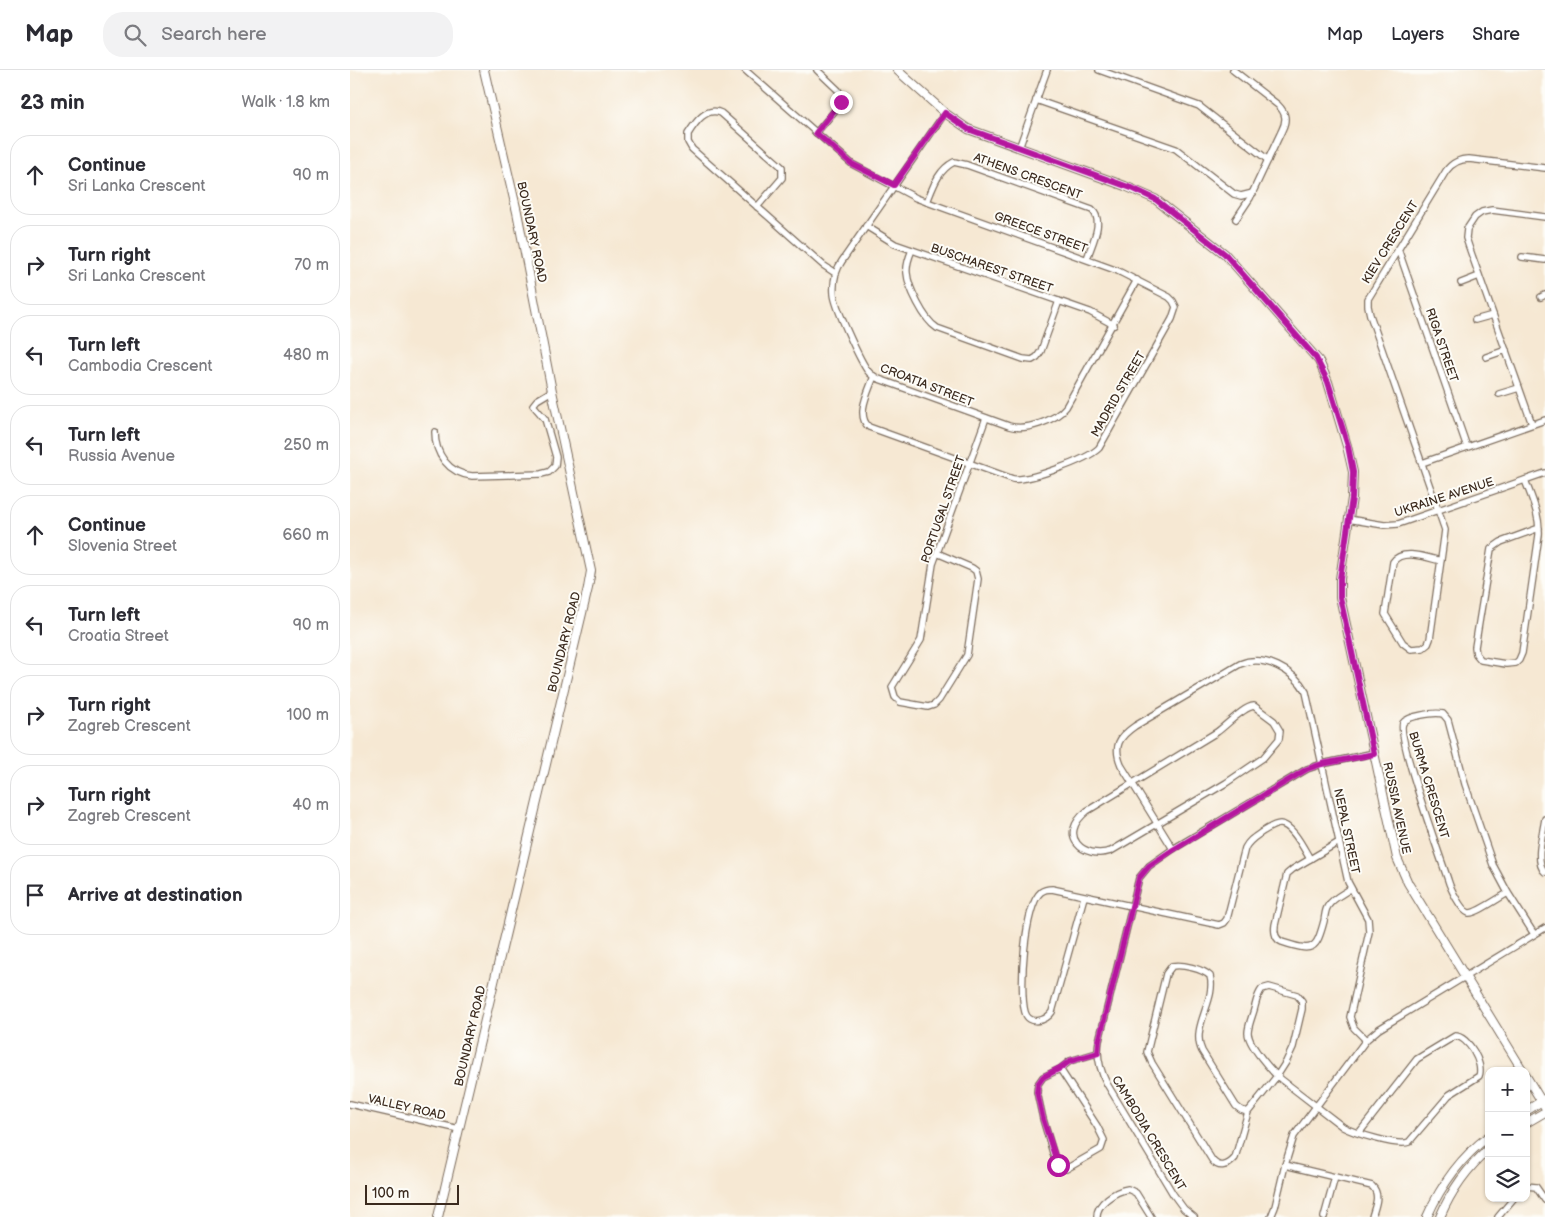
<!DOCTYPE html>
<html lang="en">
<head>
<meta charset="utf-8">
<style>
  body { margin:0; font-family:"Balsamiq Sans",sans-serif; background:#f2f2f3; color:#2b2b33 }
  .controls { position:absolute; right:15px; bottom:15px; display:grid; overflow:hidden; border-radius:10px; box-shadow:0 1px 4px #0004 }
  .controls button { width:45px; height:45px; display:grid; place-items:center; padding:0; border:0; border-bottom:1px solid #e1e1e2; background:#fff; color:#2b2b33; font:25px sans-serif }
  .scale { position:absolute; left:15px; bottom:12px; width:94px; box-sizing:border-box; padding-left:5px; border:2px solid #3b2a1e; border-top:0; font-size:14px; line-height:18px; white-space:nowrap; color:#3b2a1e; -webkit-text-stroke:4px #fdfcf7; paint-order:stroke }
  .stop { position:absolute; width:15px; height:15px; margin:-11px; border:4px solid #b5179e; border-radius:50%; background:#fff }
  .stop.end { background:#b5179e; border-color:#fff; box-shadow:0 1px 5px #0008 }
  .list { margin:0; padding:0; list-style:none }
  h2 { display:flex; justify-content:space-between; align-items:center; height:65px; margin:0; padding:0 20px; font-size:21px }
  h2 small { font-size:16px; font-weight:400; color:#7c7c81 }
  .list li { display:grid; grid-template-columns:32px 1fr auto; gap:15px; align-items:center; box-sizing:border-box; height:80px; margin:0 10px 10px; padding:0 10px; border:1px solid #e1e1e2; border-radius:20px }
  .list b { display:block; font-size:19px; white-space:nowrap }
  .list p { margin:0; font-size:16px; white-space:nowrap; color:#7c7c81 }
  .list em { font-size:16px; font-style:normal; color:#7c7c81 }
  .icon { flex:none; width:28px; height:28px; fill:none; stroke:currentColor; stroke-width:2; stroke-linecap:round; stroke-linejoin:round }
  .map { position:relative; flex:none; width:1195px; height:1147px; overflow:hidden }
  header { display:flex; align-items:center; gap:30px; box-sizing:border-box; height:70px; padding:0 25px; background:#fff; border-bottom:1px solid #e1e1e2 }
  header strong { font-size:24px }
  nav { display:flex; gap:28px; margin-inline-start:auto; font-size:18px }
  .search { width:350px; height:45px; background:#f2f2f3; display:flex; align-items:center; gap:12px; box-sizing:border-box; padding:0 18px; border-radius:20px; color:#7c7c81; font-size:19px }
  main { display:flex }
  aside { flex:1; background:#fff }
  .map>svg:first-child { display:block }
</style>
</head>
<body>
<header>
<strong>Map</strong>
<div class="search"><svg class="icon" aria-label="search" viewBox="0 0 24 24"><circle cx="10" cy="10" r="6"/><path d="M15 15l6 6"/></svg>Search here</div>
<nav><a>Map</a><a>Layers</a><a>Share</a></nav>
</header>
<main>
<aside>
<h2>23 min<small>Walk · 1.8 km</small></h2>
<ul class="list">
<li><svg class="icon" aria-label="ahead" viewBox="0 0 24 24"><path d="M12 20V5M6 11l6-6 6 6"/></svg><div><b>Continue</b><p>Sri Lanka Crescent</p></div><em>90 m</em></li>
<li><svg class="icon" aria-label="right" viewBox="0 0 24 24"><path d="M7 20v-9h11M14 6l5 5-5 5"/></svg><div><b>Turn right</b><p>Sri Lanka Crescent</p></div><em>70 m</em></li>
<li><svg class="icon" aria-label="left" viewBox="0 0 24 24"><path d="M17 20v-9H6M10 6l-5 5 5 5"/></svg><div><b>Turn left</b><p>Cambodia Crescent</p></div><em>480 m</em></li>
<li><svg class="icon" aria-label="left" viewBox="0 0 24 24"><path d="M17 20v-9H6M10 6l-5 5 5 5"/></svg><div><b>Turn left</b><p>Russia Avenue</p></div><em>250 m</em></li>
<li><svg class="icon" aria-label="ahead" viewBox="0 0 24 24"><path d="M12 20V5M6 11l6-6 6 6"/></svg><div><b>Continue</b><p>Slovenia Street</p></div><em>660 m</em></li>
<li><svg class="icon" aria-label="left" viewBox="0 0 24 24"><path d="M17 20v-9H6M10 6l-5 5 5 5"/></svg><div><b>Turn left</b><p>Croatia Street</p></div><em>90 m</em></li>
<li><svg class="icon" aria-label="right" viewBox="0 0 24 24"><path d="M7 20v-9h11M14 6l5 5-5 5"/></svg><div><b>Turn right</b><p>Zagreb Crescent</p></div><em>100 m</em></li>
<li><svg class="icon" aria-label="right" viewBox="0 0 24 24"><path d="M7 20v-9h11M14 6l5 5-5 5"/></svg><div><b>Turn right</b><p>Zagreb Crescent</p></div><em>40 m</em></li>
<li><svg class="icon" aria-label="arrive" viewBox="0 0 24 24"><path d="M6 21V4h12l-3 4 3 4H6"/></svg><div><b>Arrive at destination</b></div></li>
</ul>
</aside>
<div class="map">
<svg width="1195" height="1147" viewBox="0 0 1195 1147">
  <rect width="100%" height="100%" fill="#fdfcf7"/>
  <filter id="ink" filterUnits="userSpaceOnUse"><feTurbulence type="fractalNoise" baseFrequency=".02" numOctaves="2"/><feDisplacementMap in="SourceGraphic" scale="10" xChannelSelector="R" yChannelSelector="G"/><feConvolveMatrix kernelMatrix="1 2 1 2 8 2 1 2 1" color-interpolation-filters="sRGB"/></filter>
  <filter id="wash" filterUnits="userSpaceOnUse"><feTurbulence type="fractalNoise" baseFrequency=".0096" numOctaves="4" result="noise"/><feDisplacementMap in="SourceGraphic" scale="20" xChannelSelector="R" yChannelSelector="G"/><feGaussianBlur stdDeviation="1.12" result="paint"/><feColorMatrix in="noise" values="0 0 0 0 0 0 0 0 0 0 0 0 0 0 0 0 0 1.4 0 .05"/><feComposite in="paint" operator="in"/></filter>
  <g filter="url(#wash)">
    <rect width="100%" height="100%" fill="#f6e8d3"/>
  </g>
  <g filter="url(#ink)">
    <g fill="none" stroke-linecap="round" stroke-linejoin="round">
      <!-- minor casing -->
      <g stroke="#7c6c5d" stroke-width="8">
        <g id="minor">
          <path d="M395,0L502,94L566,128L768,201L819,227L823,231L826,237L822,249L749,378C737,390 679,411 663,409L519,357C505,345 519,321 524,306"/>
          <path d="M749,0L849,36L918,90"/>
          <path d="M883,0L928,35C936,43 937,50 932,60L900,128L886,149"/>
          <path d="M686,30L826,79L884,124L891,126L903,123"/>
          <path d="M595,43L492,191C485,201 483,212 484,224C485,237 509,288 517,300C520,304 524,307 529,309L659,356C676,361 705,351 716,337L787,210"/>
          <path d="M466,63L488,37L492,28L488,20L467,0"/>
          <path d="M669,78L697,0"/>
          <path d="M577,132C583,117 588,100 604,92L617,95L742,140C755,151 741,175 737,189"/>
          <path d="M407,137L432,108V97L371,43C356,36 345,53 338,64V72L342,79L473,195L485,203"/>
          <path d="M516,156L545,174L740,242L764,255"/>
          <path d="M1048,179L1117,377"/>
          <path d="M562,180C559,187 556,195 557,203C558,217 574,250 587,258L673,289L682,290L687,287L691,281L709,231"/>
          <path d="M1172,187L1195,190"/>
          <path d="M1111,213L1129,206"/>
          <path d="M1191,227L1195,225"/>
          <path d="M1125,250L1143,245"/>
          <path d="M1136,287L1156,280"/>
          <path d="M1149,324L1169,318"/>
          <path d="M1182,354L1119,177L1116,168L1117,159L1125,147L1132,142L1142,140L1195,147"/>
          <path d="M85,362C85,384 98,403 122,406L191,404L199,402L205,396L206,387L195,349L183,335L187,330L202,321"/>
          <path d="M1072,393L1195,350"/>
          <path d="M1175,410C1182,429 1190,445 1189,465L1172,583L1169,590L1166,593L1156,594L1131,590L1126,584L1125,577L1141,479L1151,472L1189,458"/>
          <path d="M998,449L1034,455L1048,454L1195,403"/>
          <path d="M587,483L622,498L626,501L628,509L617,585L589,630L584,635L578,637L550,632L545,627L542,617L571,570L583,494L587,483L636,348"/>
          <path d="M1091,491C1078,488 1052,478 1043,492L1035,544L1053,573L1061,579L1073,578L1078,574L1080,569L1094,468L1095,460L1020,245L1018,236V229L1096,101C1102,93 1109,89 1119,89L1195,98"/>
          <path d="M904,636L924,651L930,661L929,669L913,688L876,713L761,781C734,790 706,766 737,741L867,662C877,655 893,637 904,636Z"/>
          <path d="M1195,749C1193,763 1184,793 1195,802"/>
          <path d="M989,772L943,799L937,804L925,855C924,862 925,869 932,872C963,882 966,881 974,851C975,846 975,840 978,836C983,828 993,824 1000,819"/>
          <path d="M823,779L771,695C763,676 769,667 785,656L890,594C914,584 944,600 956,622L998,812L1018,849L1019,862L1000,947L1004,958L1016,970"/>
          <path d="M1158,823C1150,827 1126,844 1119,843C1111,841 1100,817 1098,810C1091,789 1046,665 1053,653C1057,646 1085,642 1093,644L1098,650L1115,714L1143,795L1158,823L1184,864"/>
          <path d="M734,827L702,942C696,951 679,956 675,942C669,921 674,836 691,822C695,819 698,819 702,819L869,855L874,853L877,849L895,778C899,770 905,767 912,762C917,759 924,754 930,754C942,754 954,779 960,789"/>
          <path d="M710,999L747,1056L754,1070L751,1079L716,1099L710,1098L706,1093L693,1049L687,1022L688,1014L693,1007L710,999L720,991L747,983"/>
          <path d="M0,1034L109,1059"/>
          <path d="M898,1042L891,1040L886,1036L852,981C840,957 867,930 860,906C853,899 832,894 822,896L816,904L797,982L802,993L862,1090C869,1099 878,1096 885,1088L898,1042L927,1006L936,992L943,977L952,939V931L947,925L919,917L912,919C907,925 906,933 904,940C902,947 898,956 898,963C899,976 922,1002 932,1010L993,1057C1004,1063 1049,1077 1059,1072L1099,1025L1129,1006C1134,994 1118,966 1105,966L1067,989L1009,1063"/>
          <path d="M935,1095L1022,1116C1031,1125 1025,1136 1022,1147"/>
          <path d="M1176,1116L1186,1117L1195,1130"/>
          <path d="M747,1147C746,1133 766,1121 778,1119L786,1123L801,1147"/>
          <path d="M844,1147L834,1139L823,1124L757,1014C750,1000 746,986 749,971L789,808L799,796L823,779L957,699L972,694L1024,683"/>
          <path d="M921,1147L925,1137L935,1095L944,1066L1016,970L1029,959L1195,858"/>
          <path d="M974,1147L985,1107"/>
          <path d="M1148,1147L1164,1128"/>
        </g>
      </g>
      <!-- tertiary casing -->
      <g stroke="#7c6c5d" stroke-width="10">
        <g id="tertiary">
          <path d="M547,0L595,43L618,59L775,116L805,129L875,184L969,291L978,312L997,376L1003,402L1002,428L990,509V527L1047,788L1058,813L1173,1001"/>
          <path d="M1176,1006L1195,1037"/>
          <path d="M1176,1041L1195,1029"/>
          <path d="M1176,1053L1195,1042"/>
          <path d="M88,1147L238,518L241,501L202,321L167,142L134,0"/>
          <path d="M1077,1147C1091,1115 1111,1087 1139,1066"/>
          <path d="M1090,1147C1101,1121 1117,1098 1139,1079"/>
        </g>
      </g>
      <!-- minor -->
      <use href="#minor" stroke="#fff" stroke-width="5.5"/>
      <!-- tertiary -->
      <use href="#tertiary" stroke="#fff" stroke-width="8"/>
    </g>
  </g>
  <g fill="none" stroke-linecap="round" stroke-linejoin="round" filter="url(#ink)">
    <!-- route -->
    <path stroke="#b5179e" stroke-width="6" d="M491,32L466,63L502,94L544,115L595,43L618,59L784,119L805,129L875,184L966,288L978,312L998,376L1003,402L1002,428L990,509V527L1024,684L972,694L957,699L823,780L799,796L789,808L749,971L748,983L720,991L710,998L693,1007L688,1014L687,1022L693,1049L708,1095"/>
  </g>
  <g text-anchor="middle" stroke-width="4" stroke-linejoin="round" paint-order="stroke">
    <!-- street labels -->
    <g font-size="12" fill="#3b2a1e" stroke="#fdfcf7">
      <text transform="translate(678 106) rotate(20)" y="4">ATHENS CRESCENT</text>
      <text transform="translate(182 162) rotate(78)" y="4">BOUNDARY ROAD</text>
      <text transform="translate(691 162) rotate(20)" y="4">GREECE STREET</text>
      <text transform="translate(1040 172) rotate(-58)" y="4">KIEV CRESCENT</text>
      <text transform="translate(642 198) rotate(19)" y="4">BUSCHAREST STREET</text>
      <text transform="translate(1092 275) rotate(71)" y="4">RIGA STREET</text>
      <text transform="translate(577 315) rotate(21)" y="4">CROATIA STREET</text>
      <text transform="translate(768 324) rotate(-60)" y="4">MADRID STREET</text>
      <text transform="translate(1094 427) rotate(-18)" y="4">UKRAINE AVENUE</text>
      <text transform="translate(593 439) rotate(-71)" y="4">PORTUGAL STREET</text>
      <text transform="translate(214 572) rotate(-76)" y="4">BOUNDARY ROAD</text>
      <text transform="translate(1079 715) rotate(73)" y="4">BURMA CRESCENT</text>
      <text transform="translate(1047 738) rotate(78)" y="4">RUSSIA AVENUE</text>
      <text transform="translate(997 761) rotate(78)" y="4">NEPAL STREET</text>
      <text transform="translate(120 966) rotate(-77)" y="4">BOUNDARY ROAD</text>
      <text transform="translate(57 1037) rotate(13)" y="4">VALLEY ROAD</text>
      <text transform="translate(799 1063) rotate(59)" y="4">CAMBODIA CRESCENT</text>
    </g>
  </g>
</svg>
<div class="controls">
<button>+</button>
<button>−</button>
<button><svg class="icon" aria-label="layers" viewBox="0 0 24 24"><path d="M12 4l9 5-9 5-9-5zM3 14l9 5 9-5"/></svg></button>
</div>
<div class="scale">100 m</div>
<div class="stop" style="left:708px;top:1095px"></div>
<div class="stop end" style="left:491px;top:32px"></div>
</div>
</main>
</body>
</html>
